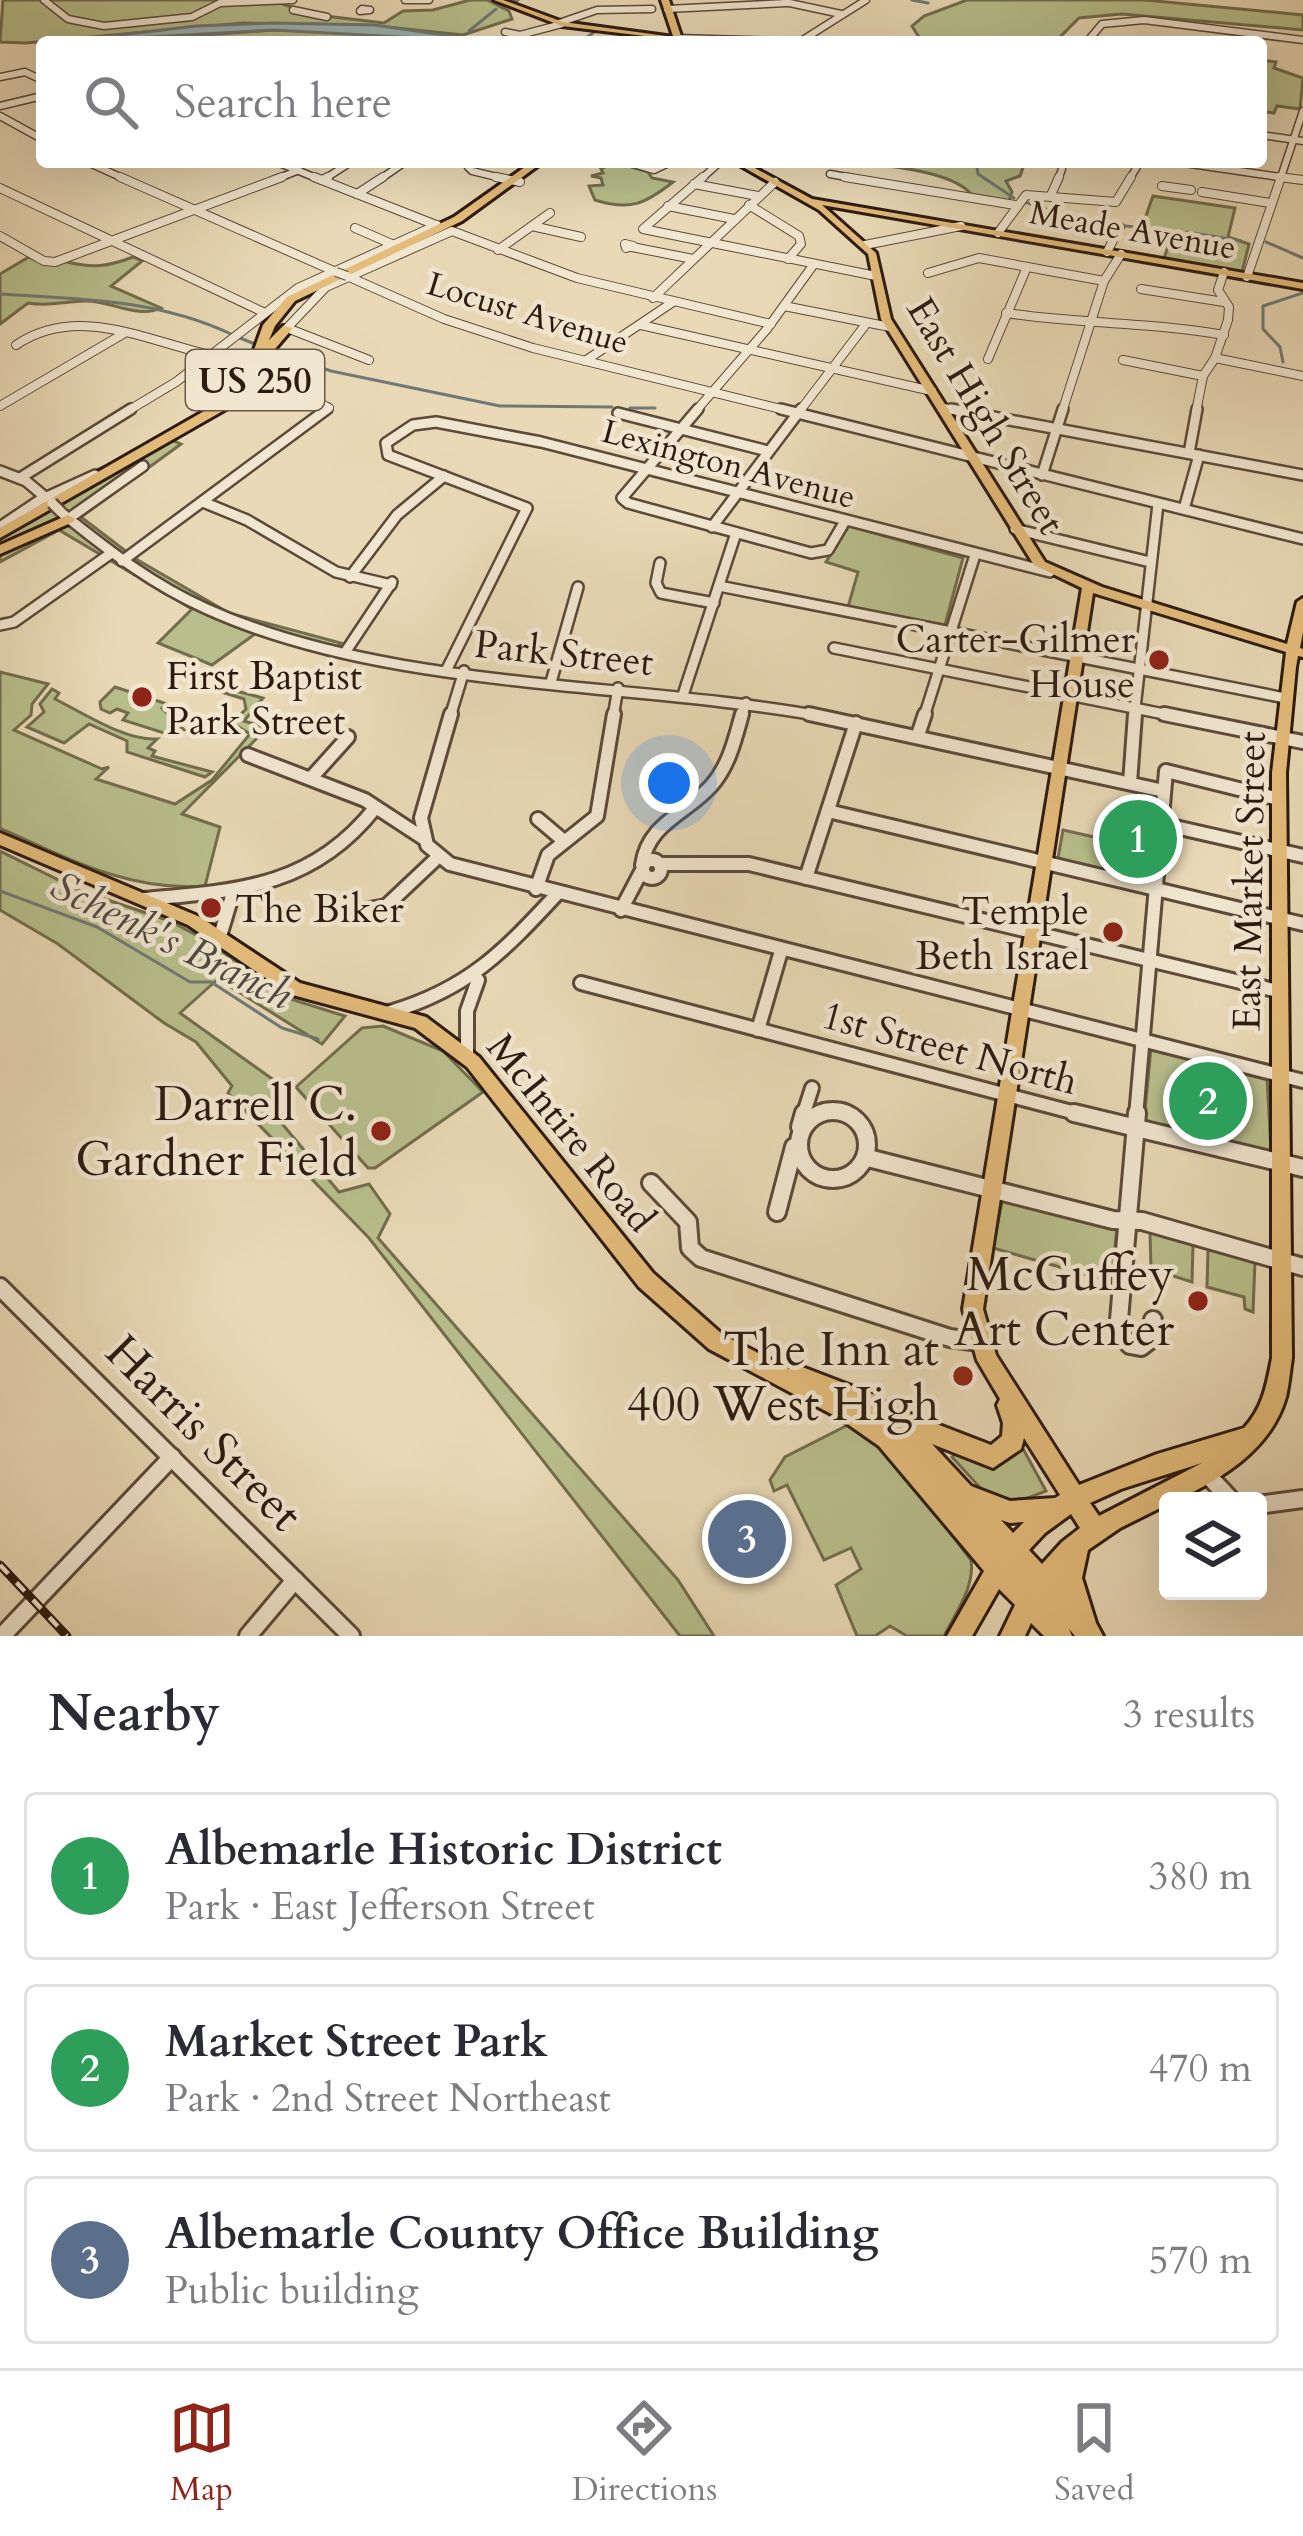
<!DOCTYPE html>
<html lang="en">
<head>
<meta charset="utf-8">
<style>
  body { margin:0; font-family:Cardo,serif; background:#f2f2f3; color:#2b2b33 }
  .controls { position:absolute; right:36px; bottom:36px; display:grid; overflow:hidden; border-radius:12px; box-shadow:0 12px 48px #0002 }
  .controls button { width:108px; height:108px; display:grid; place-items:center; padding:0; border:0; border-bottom:3px solid #e1e1e2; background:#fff; color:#2b2b33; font:60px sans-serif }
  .you { position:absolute; left:669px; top:783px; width:42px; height:42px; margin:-30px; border:9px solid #fff; border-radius:50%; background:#1a73e8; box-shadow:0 0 0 18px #1a73e833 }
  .badge { display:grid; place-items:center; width:78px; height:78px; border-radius:50%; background:#8f2418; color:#fff; font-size:39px; font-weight:700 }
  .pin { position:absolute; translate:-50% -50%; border:6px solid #fff; box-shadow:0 3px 12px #0006 }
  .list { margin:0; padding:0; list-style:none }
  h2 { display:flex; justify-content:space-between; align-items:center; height:156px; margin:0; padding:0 48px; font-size:51px }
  h2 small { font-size:39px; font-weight:400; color:#7c7c81 }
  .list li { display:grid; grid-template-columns:78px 1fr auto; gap:36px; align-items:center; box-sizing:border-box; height:168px; margin:0 24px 24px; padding:0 24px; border:3px solid #e1e1e2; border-radius:12px }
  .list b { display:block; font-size:45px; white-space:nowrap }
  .list p { margin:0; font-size:39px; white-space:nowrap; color:#7c7c81 }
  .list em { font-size:39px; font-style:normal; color:#7c7c81 }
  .icon { flex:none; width:66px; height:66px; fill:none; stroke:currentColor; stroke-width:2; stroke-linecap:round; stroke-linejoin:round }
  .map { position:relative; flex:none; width:1303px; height:1636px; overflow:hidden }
  .search { position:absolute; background:#fff; box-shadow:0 12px 48px #0002; left:36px; right:36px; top:36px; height:132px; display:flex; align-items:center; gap:30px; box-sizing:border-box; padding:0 42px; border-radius:12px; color:#7c7c81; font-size:45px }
  .sheet { height:732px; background:#fff }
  nav { display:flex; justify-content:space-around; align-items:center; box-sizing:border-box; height:168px; border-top:3px solid #e1e1e2; background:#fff; font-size:33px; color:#7c7c81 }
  nav a { display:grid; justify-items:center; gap:6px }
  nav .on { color:#8f2418 }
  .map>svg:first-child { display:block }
</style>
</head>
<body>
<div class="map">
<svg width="1303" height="1636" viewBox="0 0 1303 1636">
  <rect width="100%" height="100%" fill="#e9d9b6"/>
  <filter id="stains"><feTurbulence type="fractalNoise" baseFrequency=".00167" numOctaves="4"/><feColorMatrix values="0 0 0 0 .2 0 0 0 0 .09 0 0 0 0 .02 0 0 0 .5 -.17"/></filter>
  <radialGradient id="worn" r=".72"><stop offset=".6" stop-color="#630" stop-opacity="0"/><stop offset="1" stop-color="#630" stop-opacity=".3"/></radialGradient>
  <!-- green -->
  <g fill="#b8bf8c" stroke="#726d4e" stroke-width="3">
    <path d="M3,0H293L285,5L317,15L384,23L403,11L433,10L470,0H487L509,11L512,19L463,35L368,25L243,23L26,43L0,42Z"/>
    <path d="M967,0H1145L1303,15V30L1121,14L1079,18L1055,42H922L912,26L924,16Z"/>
    <path d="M273,30L363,32L453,42H110Z"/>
    <path d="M1261,60L1276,62L1274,68L1303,78L1300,109L1277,106L1274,113L1261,111Z"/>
    <path d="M615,162L648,172L652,178L673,182C645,204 630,211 595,200L589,186L603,185L601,178L591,176L603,173L601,169Z"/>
    <path d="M845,162H1025L1020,176L1006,181L1012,192L1009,201L971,194C950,169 878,165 845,162Z"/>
    <path d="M1153,196L1235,208L1228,237L1249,244L1242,272L1164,258L1172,236L1142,227Z"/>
    <path d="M29,257C44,266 52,259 67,262C93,268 107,267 133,257L142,261L111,286L161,308C139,319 111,301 86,301C65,301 49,307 28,303L0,324V274Z"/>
    <path d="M167,438L181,444L81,517L136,559L229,613L341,643L330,656L255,634L212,665L158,643L192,609L59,530L0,562V521L33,499Z"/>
    <path d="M849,526L963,558L945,625L848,607L858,572L826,562Z"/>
    <path d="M0,672L48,684L32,704L31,715L14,730L102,769L109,767L96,779L175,804L212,780L250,734L232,723L246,709L244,699L212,689L217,686L263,698L244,721L267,728L182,814L220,827L205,886C130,892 66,858 0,828Z"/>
    <path d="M115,687L167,704L162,708L184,730L167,734L123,720L128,713L117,709L110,713L101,709L100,702Z"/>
    <path d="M52,689L59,693L55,699C83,713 126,741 157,739L148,748L155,751L152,756L212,772L205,777L127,752V741L89,724L64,743L27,727L44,712L40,704Z"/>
    <path d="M1063,830L1147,849L1144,879L1063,862L1058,858Z"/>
    <path d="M0,851L81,891L170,921L209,942L287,998L345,1016L322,1044L218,979L180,1013L275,1081L269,1108L339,1192L369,1184L390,1214L378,1238L678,1580L714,1636H680L369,1238L228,1093L232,1086L196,1042L164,1023L58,944L0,910Z"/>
    <path d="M383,1026L443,1051L483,1092L375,1168H368L296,1087L362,1028Z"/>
    <path d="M1151,1048L1267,1077L1271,1151L1149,1127L1144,1121Z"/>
    <path d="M1003,1197L1117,1226L1112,1282L993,1248Z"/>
    <path d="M1150,1232L1193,1245L1192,1282L1151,1269Z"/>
    <path d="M1208,1249L1255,1261L1253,1312L1245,1309L1244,1297L1207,1287Z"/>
    <path d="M852,1423L882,1443L971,1560C975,1587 956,1612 944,1636H907L890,1626L875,1636H857L836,1585L861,1569L851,1548L824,1560L787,1485L774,1491L770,1480L785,1457Z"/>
    <path d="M1021,1445L1046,1491L1015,1503L984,1492L952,1457L955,1454C982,1466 1002,1472 1021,1445Z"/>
  </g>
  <!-- water -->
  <path fill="#9db7b9" stroke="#707975" stroke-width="3" d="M272,23L374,25L493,42L273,30L60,42L196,26Z"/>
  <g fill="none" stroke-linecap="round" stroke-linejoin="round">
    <!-- stream -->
    <g stroke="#707975" stroke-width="3">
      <path d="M912,0L928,3"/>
      <path d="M513,2L518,0"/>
      <path d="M469,31L496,9"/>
      <path d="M580,42L593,33"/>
      <path d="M976,162L978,174L1014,198"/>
      <path d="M1025,202L1079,220L1173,232"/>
      <path d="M1187,232L1241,241"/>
      <path d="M1266,242L1303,258"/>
      <path d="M0,294C81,299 157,299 231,334"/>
      <path d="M240,338L255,344"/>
      <path d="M280,354L331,371L500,406L612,407"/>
      <path d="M1283,362L1280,347L1263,329V306L1303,293"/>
      <path d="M630,408H655"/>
      <path d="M0,891L97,927L190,982H211L282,1028L318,1039"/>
    </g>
    <!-- minor-far4 casing -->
    <g stroke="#5c4a3a" stroke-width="9">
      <g id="minor-far4">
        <path d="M44,0L68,19L104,26L192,17L220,3L293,0"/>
        <path d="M405,0H429"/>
        <path d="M785,2L841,14"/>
        <path d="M362,9L370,10L360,11Z"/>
        <path d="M667,9L787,3"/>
        <path d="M293,10L327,17"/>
        <path d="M559,23L597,10L652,9"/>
        <path d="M505,32L520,35L562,24"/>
        <path d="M678,38L811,42"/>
        <path d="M801,41L866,0"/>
        <path d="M1087,42L1102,24L1144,20L1303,40"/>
        <path d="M0,77L25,72L42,80"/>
        <path d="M0,106L42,96"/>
        <path d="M0,116L42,139"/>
        <path d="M1261,135L1303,141"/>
        <path d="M87,162L127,180"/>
        <path d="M277,162L321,180"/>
        <path d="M474,162L468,167L472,171L509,180"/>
        <path d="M627,162L654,170L671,162"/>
        <path d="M1177,162L1300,180"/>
        <path d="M830,174L863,180"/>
        <path d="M274,180L299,170"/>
        <path d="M323,180L351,162"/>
        <path d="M379,180L405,162"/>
        <path d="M700,180L720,162"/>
        <path d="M1058,180L1062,169"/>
        <path d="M1129,180L1140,162"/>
        <path d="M1280,180L1303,111"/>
      </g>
    </g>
    <!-- minor-far3 casing -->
    <g stroke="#5c4a3a" stroke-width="10">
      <g id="minor-far3">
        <path d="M120,177L336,272"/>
        <path d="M314,177L436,225"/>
        <path d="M496,177L520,182"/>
        <path d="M703,177L643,229L876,276"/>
        <path d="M845,177L1015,205"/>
        <path d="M1279,177L1303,180"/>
        <path d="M322,180L328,177"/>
        <path d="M694,184L758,196"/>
        <path d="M1162,186L1191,190"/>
        <path d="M0,188L263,312"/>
        <path d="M1202,192L1270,203"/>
        <path d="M357,194L383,177"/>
        <path d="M1051,195L1059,177"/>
        <path d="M749,205L799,236L801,244L788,259"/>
        <path d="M668,206L734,219"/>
        <path d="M532,226L581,237"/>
        <path d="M355,228L394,245"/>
        <path d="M998,233L1026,195L1116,202L1131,177"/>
        <path d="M0,236L44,261L55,262L282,177"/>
        <path d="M625,244L633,246L626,248Z"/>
        <path d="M865,245L961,226"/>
        <path d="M632,247L693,259"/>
        <path d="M498,250L550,213"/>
        <path d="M1107,252L1120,227"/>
        <path d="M928,273L979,258L1104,281"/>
        <path d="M347,276L444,319L533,348L793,412"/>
        <path d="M1247,277L1281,177"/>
        <path d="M1141,289L1224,302"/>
        <path d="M653,298L775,182"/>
        <path d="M784,306L890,327"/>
        <path d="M1006,313C1079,324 1151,322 1224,335"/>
        <path d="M641,325L932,391"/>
        <path d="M16,345C77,304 145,340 210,355"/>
        <path d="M1215,358L1303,376"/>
        <path d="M988,359L1027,267"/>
        <path d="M369,360L287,328L326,287L452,231L577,278L771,324"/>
        <path d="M1123,360L1203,376"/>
        <path d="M585,361L673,302"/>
        <path d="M295,389L329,408L323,412"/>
        <path d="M0,406L123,334"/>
        <path d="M943,408L967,412"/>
        <path d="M126,412L176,382L298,288L437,225"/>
        <path d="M695,412L767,329L814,264"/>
        <path d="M799,412L866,324"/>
        <path d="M1062,412L1104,281L1121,254"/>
        <path d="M1196,412L1203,376L1215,358L1228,320L1229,307L1218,290L1224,272"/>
      </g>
    </g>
    <!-- minor-far2 casing -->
    <g stroke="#5c4a3a" stroke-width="14">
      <g id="minor-far2">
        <path d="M698,409L622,498L628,503L811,553L828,550L845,521"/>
        <path d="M781,409L1303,539"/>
        <path d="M951,409L1303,475"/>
        <path d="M618,413L768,451"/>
        <path d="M1189,453L1197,409"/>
        <path d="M0,471L26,481L51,502"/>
        <path d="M1042,475L1063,409"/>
        <path d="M20,478L131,409"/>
        <path d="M203,502L247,520L336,572L391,585"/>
        <path d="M1184,509L1199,455"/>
        <path d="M63,514C109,551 153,585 207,609C388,691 629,681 826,717"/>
        <path d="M68,519L143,466"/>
        <path d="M0,527L40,500L95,475"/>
        <path d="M712,527L801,409"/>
        <path d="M1015,529L1150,562"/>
        <path d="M122,561L327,409"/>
        <path d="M660,563L656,583L661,593L714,603"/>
        <path d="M350,577L397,515L444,476"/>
        <path d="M719,586L1285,698"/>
        <path d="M0,625L14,622L110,554"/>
        <path d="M834,648L1179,717"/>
        <path d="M346,651L392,582"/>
        <path d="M447,669L527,508L388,455L386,443L413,425L436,422L541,442L1050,572"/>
        <path d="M551,682L578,587"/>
        <path d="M683,695L736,533"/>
        <path d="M450,717L464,671"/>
        <path d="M613,717L618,688"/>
        <path d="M741,717L746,703"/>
        <path d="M924,717L975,555"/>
        <path d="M1134,717L1158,504"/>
      </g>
    </g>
    <!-- minor-far1 casing -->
    <g stroke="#5c4a3a" stroke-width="18">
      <g id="minor-far1">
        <path d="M451,714L421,818L427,845L450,864L1303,1081"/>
        <path d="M809,714L1164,791"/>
        <path d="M1164,714L1303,742"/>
        <path d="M918,735L925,714"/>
        <path d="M248,755L365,800L423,838"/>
        <path d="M312,777L348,737"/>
        <path d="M1130,783L1135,714"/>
        <path d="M828,811L1303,924"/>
        <path d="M538,819L564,841"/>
        <path d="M1162,824L1303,856"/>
        <circle cx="652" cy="869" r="9"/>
        <path d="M660,864H749L1278,991"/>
        <path d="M642,865C648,823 686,814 711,786C729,766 735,739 742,714"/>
        <path d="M806,878L856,723"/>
        <path d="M536,889L548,855L597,816L614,714"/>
        <path d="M144,899C238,891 313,887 375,808"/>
        <path d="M621,910L641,872"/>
        <path d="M353,912L386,906L438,857"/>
        <path d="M220,936L233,893"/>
        <path d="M581,983L1087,1116"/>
        <path d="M390,1012C468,989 503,952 557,894"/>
        <path d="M758,1030L781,951"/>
        <path d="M467,1054V1011L478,980"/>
        <path d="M803,1116L812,1088"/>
        <path d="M1136,1116L1166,771L1279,799"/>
      </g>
    </g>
    <!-- minor casing -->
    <g stroke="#5c4a3a" stroke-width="22">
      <g id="minor">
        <circle cx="833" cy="1145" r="34"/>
        <path d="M1074,1113L1303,1168"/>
        <path d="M1137,1113L1118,1331L1130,1345L1141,1347L1150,1340L1153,1320"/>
        <path d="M800,1127L804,1113"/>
        <path d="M868,1158L1113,1220L1142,1221L1303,1267"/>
        <path d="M651,1183L688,1222L690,1248L701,1258L950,1338L979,1342"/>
        <path d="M777,1212L794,1147"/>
        <path d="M0,1287L351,1636"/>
        <path d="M1204,1471L1232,1501"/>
        <path d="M1258,1505L1303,1499"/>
        <path d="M2,1636L172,1457"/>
        <path d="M248,1636L295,1580"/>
      </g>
    </g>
    <!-- major casing -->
    <g stroke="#2d1b10" stroke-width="6">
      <g id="major">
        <path d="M494,0H503L563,22L681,38L678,40L562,26Z"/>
        <path d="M734,162H744L812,199L1303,283V289L822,205L876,253L891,319L1045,562L1102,587L1287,644L1297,602L1303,598V632L1300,648L1303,649V657L1298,656L1296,667L1286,773L1292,1358C1290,1371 1289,1384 1286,1397C1271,1450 1221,1479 1175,1501H1168V1504L1120,1528L1088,1550L1082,1578L1096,1623L1103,1636H1075L1069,1629L1072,1636H1044L1031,1623L1025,1636H1000L1015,1605L999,1589L972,1636H947L984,1571L879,1446L839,1418L709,1349L639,1287L467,1067L415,1028L289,994L188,925L0,845V833L200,917L300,983L426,1017L479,1057L653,1273L723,1335L789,1369L797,1365L875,1395L899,1413L903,1411L991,1445L1002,1436L1003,1423L997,1405L1000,1399L977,1360L963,1309L1082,588L1034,565L881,319L868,254L819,210ZM1093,593L1286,652L1272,773V1358C1267,1384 1263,1408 1244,1428L1157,1454L1079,1485L996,1355L983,1309ZM1024,1438L1060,1495L1055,1498L1010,1501L971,1486L932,1444L993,1468L1021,1449ZM1202,1463L1099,1516L1090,1503L1121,1489ZM1071,1514L1080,1528L1062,1542L1042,1564L1029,1550L1045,1533ZM1001,1520L1010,1523L1024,1522L1013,1533Z"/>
      </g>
    </g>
    <!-- highway casing -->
    <g stroke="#2d1b10" stroke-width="6">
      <g id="highway">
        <path d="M661,0H669L683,42H675Z"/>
        <path d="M532,162H543L462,221L295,301L275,326L269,340L283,326L293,328L274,350H266L258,373L228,408L0,538V528L220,402L246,372L263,325L287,297L454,217Z"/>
        <path d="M68,515L75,519L73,522L0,554V545Z"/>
      </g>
    </g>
    <!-- minor-far4 -->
    <use href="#minor-far4" stroke="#f1e6d0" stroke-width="6"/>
    <!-- minor-far3 -->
    <use href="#minor-far3" stroke="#f1e6d0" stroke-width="8"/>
    <!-- minor-far2 -->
    <use href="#minor-far2" stroke="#f1e6d0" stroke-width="9"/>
    <!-- minor-far1 -->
    <use href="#minor-far1" stroke="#f1e6d0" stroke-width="12"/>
    <!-- minor -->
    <use href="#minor" stroke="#f1e6d0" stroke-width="16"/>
    <!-- major -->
    <use href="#major" fill="#e4bc7b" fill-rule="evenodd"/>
    <!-- highway -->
    <use href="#highway" fill="#e4bc7b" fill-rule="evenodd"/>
    <!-- rail casing -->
    <g stroke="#2d1b10" stroke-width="9">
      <path id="rail" d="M0,1565L67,1636"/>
    </g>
    <!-- rail -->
    <use href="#rail" stroke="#f1e6d0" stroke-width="4.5" stroke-dasharray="12" stroke-linecap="butt"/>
    <!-- minor-bridge-far1 casing -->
    <g stroke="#5c4a3a" stroke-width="10" stroke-linecap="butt">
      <path id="minor-bridge-far1" d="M336,272L347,276"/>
    </g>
    <!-- minor-bridge casing -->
    <g stroke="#5c4a3a" stroke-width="14" stroke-linecap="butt">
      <path id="minor-bridge" d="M52,503L61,512"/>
    </g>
    <!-- minor-bridge-far1 -->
    <use href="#minor-bridge-far1" stroke="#f1e6d0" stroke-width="8"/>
    <!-- minor-bridge -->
    <use href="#minor-bridge" stroke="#f1e6d0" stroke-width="9"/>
  </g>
  <!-- markers -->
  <g fill="#8f2418" stroke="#f1e6d0" stroke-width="4.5">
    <circle cx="1159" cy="660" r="12"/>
    <circle cx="142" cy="697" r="12"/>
    <circle cx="211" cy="908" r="12"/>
    <circle cx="1113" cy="932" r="12"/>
    <circle cx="381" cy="1131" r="12"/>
    <circle cx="1198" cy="1301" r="12"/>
    <circle cx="963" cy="1376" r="12"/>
  </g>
  <g text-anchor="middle" stroke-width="9" stroke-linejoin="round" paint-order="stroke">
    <!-- far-street labels -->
    <g font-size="33" fill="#2d1b10" stroke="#f1e6d0">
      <text transform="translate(1133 229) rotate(10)" y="12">Meade Avenue</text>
      <text transform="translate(528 312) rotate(17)" y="12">Locust Avenue</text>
      <text transform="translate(729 463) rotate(15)" y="12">Lexington Avenue</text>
    </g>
    <!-- shield labels -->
    <rect fill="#f1e6d0" stroke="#68584a" stroke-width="3" x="186" y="350" width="138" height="60" rx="9"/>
    <g font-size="36" font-weight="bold" fill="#2d1b10">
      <text x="255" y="393">US 250</text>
    </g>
    <!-- street labels -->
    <g font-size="39" fill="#2d1b10" stroke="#f1e6d0">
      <text transform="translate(987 415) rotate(59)" y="14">East High Street</text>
      <text transform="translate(564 652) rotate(6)" y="14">Park Street</text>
      <text transform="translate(1248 881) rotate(-89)" y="14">East Market Street</text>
      <text transform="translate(950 1047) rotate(15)" y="14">1st Street North</text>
      <text transform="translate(572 1132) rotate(51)" y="14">McIntire Road</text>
    </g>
    <!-- poi labels -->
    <g font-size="39" fill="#2d1b10" stroke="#f1e6d0" text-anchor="end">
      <text x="1135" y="652">Carter-Gilmer<tspan x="1135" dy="45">House</tspan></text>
      <text x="166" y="689" text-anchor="start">First Baptist<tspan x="166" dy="45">Park Street</tspan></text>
      <text x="235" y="922" text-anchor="start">The Biker</text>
      <text x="1089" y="924">Temple<tspan x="1089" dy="45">Beth Israel</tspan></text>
    </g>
    <!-- water labels -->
    <g font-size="42" font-style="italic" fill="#4f4a43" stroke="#f1e6d0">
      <text transform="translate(172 939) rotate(26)" y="15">Schenk's Branch</text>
    </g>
    <!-- near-poi labels -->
    <g font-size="48" fill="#2d1b10" stroke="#f1e6d0" text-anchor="end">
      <text x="357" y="1120">Darrell C.<tspan x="357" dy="55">Gardner Field</tspan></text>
      <text x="1174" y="1290">McGuffey<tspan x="1174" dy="55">Art Center</tspan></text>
      <text x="939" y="1365">The Inn at<tspan x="939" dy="55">400 West High</tspan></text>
    </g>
    <!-- near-street labels -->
    <g font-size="48" fill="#2d1b10" stroke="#f1e6d0">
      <text transform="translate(205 1432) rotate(45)" y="17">Harris Street</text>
    </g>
  </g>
  <rect width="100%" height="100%" filter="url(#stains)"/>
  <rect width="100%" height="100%" fill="url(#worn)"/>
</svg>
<div class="controls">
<button><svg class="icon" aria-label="layers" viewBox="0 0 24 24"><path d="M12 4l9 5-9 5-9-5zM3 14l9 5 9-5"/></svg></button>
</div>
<div class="you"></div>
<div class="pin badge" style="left:1138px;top:839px;background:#2e9e5b">1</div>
<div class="pin badge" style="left:1208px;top:1101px;background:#2e9e5b">2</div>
<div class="pin badge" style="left:747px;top:1539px;background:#5c6f8a">3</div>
<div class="search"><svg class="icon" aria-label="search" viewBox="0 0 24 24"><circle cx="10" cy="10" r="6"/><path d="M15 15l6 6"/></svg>Search here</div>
</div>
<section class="sheet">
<h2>Nearby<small>3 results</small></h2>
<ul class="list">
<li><span class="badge" style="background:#2e9e5b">1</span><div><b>Albemarle Historic District</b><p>Park · East Jefferson Street</p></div><em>380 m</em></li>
<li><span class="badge" style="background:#2e9e5b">2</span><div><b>Market Street Park</b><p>Park · 2nd Street Northeast</p></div><em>470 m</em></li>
<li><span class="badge" style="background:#5c6f8a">3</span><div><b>Albemarle County Office Building</b><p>Public building</p></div><em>570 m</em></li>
</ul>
</section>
<nav>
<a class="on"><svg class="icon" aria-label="map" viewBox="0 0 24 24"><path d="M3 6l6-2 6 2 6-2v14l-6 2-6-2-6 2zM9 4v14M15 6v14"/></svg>Map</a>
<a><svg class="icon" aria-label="directions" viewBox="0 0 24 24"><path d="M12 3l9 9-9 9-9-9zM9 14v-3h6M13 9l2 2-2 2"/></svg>Directions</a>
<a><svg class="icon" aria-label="saved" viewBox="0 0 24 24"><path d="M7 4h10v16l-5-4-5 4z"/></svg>Saved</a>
</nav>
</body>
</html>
